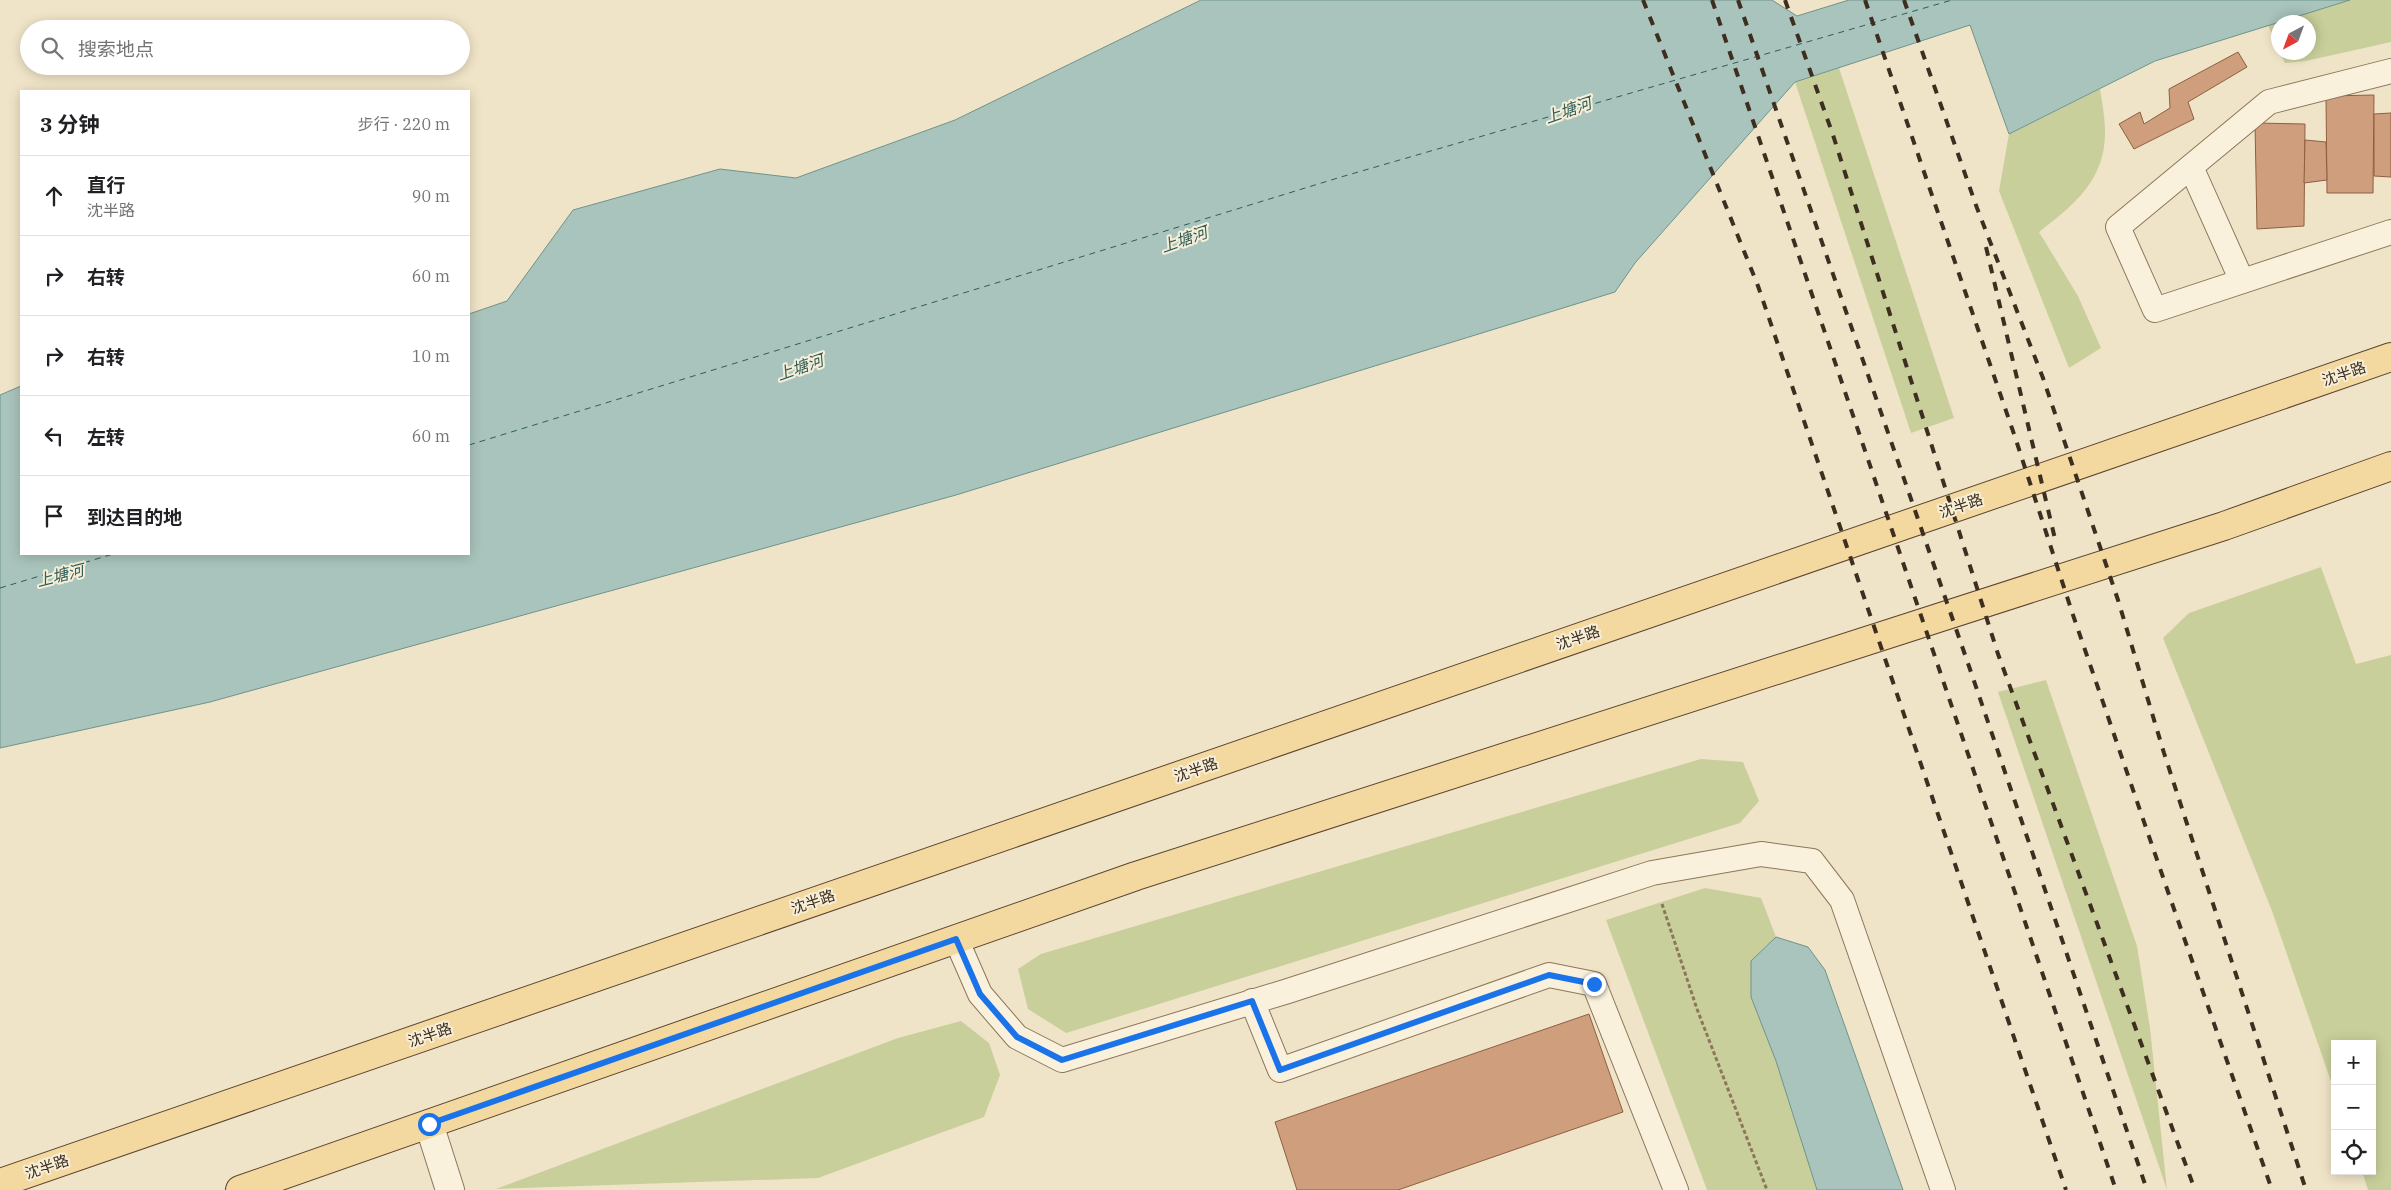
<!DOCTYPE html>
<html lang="zh">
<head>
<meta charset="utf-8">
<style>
  body { margin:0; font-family:"IBM Plex Serif","Noto Sans SC",serif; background:#f6f6f6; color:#202124 }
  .controls { position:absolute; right:15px; bottom:15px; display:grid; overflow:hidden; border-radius:0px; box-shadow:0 2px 12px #0003 }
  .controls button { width:45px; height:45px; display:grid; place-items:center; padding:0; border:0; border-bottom:1px solid #e0e0e0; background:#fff; color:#202124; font:25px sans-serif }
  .compass { position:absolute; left:2271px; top:15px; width:45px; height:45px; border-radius:50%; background:#fff; box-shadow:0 2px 12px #0003; rotate:221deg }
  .stop { position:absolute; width:15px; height:15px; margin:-11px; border:4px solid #1a73e8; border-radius:50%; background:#fff }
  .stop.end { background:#1a73e8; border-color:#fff; box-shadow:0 1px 5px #0008 }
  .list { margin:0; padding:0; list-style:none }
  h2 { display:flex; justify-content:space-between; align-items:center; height:65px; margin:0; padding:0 20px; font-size:21px }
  h2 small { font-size:16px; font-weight:400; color:#757577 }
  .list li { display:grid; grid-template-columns:32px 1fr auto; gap:15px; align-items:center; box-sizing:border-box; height:80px; padding:0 20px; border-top:1px solid #e0e0e0 }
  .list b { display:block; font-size:19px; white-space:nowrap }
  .list p { margin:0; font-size:16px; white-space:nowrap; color:#757577 }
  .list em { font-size:16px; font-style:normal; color:#757577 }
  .icon { flex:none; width:28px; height:28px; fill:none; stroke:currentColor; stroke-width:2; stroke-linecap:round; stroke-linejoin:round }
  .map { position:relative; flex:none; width:2391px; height:1190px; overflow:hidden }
  .search { position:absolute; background:#fff; box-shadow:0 2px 12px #0003; left:20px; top:20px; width:450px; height:55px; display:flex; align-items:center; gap:12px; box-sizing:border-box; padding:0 18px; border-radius:28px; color:#757577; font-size:19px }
  .panel { position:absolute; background:#fff; box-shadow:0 2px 12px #0003; left:20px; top:90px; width:450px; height:465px; border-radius:0px }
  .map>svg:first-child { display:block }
</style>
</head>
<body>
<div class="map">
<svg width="2391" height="1190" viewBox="0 0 2391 1190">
  <rect width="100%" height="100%" fill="#f0e4c8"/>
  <!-- green -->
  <g fill="#c9cf9b">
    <path d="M2350,0H2391V42L2306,61L2285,63L2280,53L2308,52V22H2278V49L2268,25Z"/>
    <path d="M1839,68L1954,418L1911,433L1795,82Z"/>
    <path d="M2100,89C2102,102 2105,117 2105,131C2106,179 2074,205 2039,232L2078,296L2101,348L2069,368L1999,191L2009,134Z"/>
    <path d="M2321,567L2356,664L2391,655V1190H2368L2362,1171H2372V1044H2335V1093L2272,911L2163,638L2189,613Z"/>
    <path d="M2046,680L2137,946L2150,1028L2167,1190L1998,692Z"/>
    <path d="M1701,759L1743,762L1759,801L1740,823L1066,1033L1028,1009L1018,969L1041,954Z"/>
    <path d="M1705,888L1761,898L1776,937L1751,961V997L1776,1061L1817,1190H1707L1606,920Z"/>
    <path d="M961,1021L989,1043L1000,1075L984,1117L818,1178L496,1189L898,1038Z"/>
  </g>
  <!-- water -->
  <g fill="#a9c4bc" stroke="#6f938a">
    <path d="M1201,0H1772L1797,16L1849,0H2350L2155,61L2009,134L1970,25L1795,82L1635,263L1615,292L956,495L210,702L0,748V395L21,386V554H469V314L507,301L573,210L720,169L796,178L955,120Z"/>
    <path d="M1776,937L1808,947L1825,970L1903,1190H1817L1776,1061L1751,997V961Z"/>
  </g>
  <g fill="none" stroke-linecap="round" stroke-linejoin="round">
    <!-- ferry -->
    <g stroke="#2f5d5a" stroke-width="1" stroke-dasharray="6 5" stroke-linecap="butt">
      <path d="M469,445L1341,177L1952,0"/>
      <path d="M0,588L113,554"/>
    </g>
  </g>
  <!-- building -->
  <g fill="#cf9f7d" stroke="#8d5f41">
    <path d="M2238,52L2247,67L2188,102L2194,119L2134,149L2119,124L2140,112L2144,124L2170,108L2169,89Z"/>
    <path d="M2374,95L2373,193H2327L2326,96Z"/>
    <path d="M2391,113V177L2374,176V114Z"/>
    <path d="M2255,123L2305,124L2304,226L2257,229Z"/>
    <path d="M2305,140L2326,142L2327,180L2304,183Z"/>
    <path d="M1589,1014L1623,1112L1398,1190H1297L1275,1122Z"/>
  </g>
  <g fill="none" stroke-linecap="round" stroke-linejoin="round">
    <!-- lane casing -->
    <g stroke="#8d765c" stroke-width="26">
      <g id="lane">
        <path d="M2391,71L2269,102L2118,227L2155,310L2391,232"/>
        <path d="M2191,167L2242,281"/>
        <path d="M956,939L980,994L1017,1037L1062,1060L1288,991L1652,873L1761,854L1812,861L1842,900L1943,1190"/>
        <path d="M1252,1001L1280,1070L1549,975L1594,984L1676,1190"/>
      </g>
    </g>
    <!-- street casing -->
    <g stroke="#8d765c" stroke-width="30">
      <path id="street" d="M429,1124L450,1190"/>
    </g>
    <!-- primary casing -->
    <g stroke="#5b4430" stroke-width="30">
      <g id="primary">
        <path d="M0,1183L2391,357"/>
        <path d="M240,1190L1136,876L2224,526L2391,466"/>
      </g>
    </g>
    <!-- path -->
    <path stroke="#8d765c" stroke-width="3" stroke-dasharray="4 2.5" stroke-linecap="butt" d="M1662,904L1697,1009L1767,1190"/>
    <!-- lane -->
    <use href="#lane" stroke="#faf1dc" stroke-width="24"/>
    <!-- street -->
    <use href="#street" stroke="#faf1dc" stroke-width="28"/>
    <!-- primary -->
    <use href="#primary" stroke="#f3d9a0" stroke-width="28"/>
    <!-- rail -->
    <g stroke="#3d2e20" stroke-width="4" stroke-dasharray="9 9" stroke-linecap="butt">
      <path d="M1643,0L1758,286L2066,1190"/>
      <path d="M1712,0L2116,1190"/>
      <path d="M1738,0L1972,675L2147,1190"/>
      <path d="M1785,0L1833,135L1998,654L2195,1190"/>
      <path d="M1865,0L2015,437L2072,612L2166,886L2272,1190"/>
      <path d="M1904,0L1977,208L2043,378L2118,600L2164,753L2306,1190"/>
      <path d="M1986,247L2055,539"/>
    </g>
  </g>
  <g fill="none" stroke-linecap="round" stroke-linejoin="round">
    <!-- route -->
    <path stroke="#1a73e8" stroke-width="6" d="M429,1124L956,939L980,994L1017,1037L1062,1060L1252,1001L1280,1070L1549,975L1594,984"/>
  </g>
  <g text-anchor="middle" stroke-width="4" stroke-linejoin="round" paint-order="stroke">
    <!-- street labels -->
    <g font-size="15" fill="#3d2e20" stroke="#f7eed8">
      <text transform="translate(2344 374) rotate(-19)" y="5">沈半路</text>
      <text transform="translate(1961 506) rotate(-19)" y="5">沈半路</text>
      <text transform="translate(1578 638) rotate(-19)" y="5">沈半路</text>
      <text transform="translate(1196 770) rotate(-19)" y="5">沈半路</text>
      <text transform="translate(813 902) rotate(-19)" y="5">沈半路</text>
      <text transform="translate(430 1035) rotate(-19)" y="5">沈半路</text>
      <text transform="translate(47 1167) rotate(-19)" y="5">沈半路</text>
    </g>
    <!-- water labels -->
    <g font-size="16" font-style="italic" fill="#2f5d5a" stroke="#f7eed8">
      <text transform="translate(1568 110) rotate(-19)" y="6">上塘河</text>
      <text transform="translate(1184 239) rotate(-19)" y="6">上塘河</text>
      <text transform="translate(800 367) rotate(-19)" y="6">上塘河</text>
      <text transform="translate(60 575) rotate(-14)" y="6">上塘河</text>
    </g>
  </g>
</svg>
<div class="controls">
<button>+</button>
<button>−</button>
<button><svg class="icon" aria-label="locate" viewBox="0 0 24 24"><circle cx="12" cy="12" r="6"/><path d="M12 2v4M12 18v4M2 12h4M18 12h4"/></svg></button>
</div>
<svg class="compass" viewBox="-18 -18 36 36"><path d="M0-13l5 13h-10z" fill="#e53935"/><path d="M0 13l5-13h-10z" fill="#757577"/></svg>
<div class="stop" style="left:429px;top:1124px"></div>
<div class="stop end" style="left:1594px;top:984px"></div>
<div class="search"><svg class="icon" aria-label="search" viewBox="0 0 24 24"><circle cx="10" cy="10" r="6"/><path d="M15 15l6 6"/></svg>搜索地点</div>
<section class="panel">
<h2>3 分钟<small>步行 · 220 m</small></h2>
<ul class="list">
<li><svg class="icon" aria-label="ahead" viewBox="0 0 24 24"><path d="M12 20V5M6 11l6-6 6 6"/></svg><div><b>直行</b><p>沈半路</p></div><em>90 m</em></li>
<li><svg class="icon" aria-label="right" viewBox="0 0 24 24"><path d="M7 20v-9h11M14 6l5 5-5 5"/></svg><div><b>右转</b></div><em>60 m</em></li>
<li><svg class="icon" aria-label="right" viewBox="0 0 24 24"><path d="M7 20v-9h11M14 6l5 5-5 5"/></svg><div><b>右转</b></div><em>10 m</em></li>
<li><svg class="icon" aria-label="left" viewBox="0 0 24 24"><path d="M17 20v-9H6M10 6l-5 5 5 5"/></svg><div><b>左转</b></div><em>60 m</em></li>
<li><svg class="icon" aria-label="arrive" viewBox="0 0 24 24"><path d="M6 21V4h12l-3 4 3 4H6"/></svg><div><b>到达目的地</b></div></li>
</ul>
</section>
</div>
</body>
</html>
